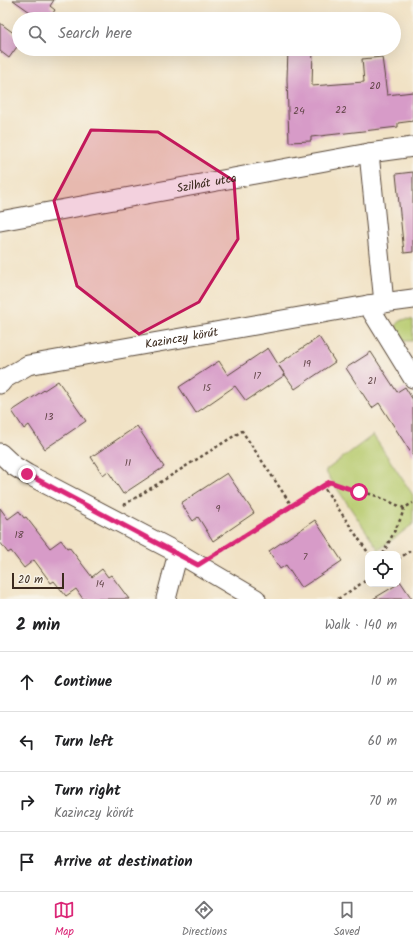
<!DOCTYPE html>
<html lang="en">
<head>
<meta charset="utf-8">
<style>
  body { margin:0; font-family:Kalam,sans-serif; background:#f6f6f6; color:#202124 }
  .controls { position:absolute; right:12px; bottom:12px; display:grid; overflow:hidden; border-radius:8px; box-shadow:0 4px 16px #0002 }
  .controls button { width:36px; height:36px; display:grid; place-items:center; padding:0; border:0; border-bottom:1px solid #e0e0e0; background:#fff; color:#202124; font:20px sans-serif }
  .scale { position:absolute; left:12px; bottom:10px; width:52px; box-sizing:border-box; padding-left:4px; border:2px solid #3b2a1e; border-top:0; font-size:11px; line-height:14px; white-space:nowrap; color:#3b2a1e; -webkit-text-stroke:3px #f7f3e8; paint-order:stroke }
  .stop { position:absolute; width:12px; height:12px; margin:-9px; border:3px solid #db2777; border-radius:50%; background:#fff }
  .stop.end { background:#db2777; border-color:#fff; box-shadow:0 1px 4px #0008 }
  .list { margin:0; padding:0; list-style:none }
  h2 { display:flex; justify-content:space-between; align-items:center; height:52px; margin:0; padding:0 16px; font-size:17px }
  h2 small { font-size:13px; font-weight:400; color:#757577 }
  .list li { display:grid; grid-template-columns:26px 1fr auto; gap:12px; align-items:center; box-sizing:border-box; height:60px; padding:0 16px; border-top:1px solid #e0e0e0 }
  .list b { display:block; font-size:15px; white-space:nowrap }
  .list p { margin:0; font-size:13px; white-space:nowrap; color:#757577 }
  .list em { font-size:13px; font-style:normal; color:#757577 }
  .icon { flex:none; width:22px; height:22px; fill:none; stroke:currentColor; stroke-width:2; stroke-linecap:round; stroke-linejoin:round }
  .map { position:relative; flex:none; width:413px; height:599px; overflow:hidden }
  .search { position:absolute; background:#fff; box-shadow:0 4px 16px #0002; left:12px; right:12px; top:12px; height:44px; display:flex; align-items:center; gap:10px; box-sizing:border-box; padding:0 14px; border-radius:22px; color:#757577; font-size:15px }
  .sheet { height:292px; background:#fff }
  nav { display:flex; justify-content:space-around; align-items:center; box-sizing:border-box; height:56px; border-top:1px solid #e0e0e0; background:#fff; font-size:11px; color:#757577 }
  nav a { display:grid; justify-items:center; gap:2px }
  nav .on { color:#db2777 }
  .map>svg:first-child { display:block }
</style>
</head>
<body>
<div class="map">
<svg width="413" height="599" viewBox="0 0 413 599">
  <rect width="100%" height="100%" fill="#f7f3e8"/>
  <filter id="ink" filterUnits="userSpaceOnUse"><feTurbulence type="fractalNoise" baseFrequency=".025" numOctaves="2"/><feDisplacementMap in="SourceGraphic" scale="8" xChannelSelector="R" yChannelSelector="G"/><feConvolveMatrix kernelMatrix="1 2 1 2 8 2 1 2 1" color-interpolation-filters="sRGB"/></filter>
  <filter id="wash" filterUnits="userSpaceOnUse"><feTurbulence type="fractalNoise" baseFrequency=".012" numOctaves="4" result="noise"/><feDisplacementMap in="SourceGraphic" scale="16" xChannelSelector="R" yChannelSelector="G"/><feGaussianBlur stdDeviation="0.9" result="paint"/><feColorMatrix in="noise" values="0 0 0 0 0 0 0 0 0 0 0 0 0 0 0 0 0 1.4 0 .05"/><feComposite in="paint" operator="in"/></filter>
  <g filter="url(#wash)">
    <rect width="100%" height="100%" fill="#f1e2c5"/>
    <!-- green -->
    <g fill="#b7cb6e" stroke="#797a46">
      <path d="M406,319L413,320V341H397C394,331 394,322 406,319Z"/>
      <path d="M373,435L413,495V524L379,550L325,471Z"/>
    </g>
    <g id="blocks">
      <!-- building -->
      <g fill="#d79bc8">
        <path d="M13,0H54L50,6L55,10L49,19H40Z"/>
        <path d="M0,23L19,37V44L9,58L0,51Z"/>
        <path d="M288,49H313L312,86L364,82L362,59L382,57L387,95L413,92V121L398,123V127L311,137V141L289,142L287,79Z"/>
        <path d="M413,172V252L404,253L396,174Z"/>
        <path d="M319,337L335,362L295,389L279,366L285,375L246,401L235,386L196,413L179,387L219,361L228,375L268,348L278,364Z"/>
        <path d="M371,352L397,392L405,387L413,400V456L379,403L372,408L346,368Z"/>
        <path d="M58,381L86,421L45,449L29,425L24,429L12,411Z"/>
        <path d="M137,426L164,467L123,494L108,471L103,475L91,457Z"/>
        <path d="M227,473L254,513L213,541L198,517L193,521L181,503Z"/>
        <path d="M0,508L8,519L19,511L24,518L26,517L50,548L61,540L67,548L69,547L92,577L102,569L108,577L111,575L129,599H83L76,589L66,596L54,581L51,583L34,560L24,568L11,551L8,553L0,542Z"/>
        <path d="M315,520L342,561L301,588L286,565L280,569L269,551Z"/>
        <path d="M400,581L412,599H373L398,584Z"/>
      </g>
    </g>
  </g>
  <g filter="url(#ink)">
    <use href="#blocks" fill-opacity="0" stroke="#564637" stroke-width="1"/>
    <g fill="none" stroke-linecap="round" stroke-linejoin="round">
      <!-- street casing -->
      <g stroke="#564637" stroke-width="21">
        <g id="street">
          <path d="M369,153L384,303"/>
          <path id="s1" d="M0,221L369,153L413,147"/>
          <path d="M368,305L413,378"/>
          <path id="s2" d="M0,384L4,379L28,365L368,305L413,299"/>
          <path d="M0,453L14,466L27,474L178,553L256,599"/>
          <path d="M166,599L178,553"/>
        </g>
      </g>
      <!-- path -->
      <g stroke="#564637" stroke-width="2.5" stroke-dasharray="3 3" stroke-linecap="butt">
        <path d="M323,486L330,482L346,488L374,495L404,508L413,503"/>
        <path d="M124,505L242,431L292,506L323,486L369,554"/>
        <path d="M216,554L292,506"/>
        <path d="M383,554L401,518L404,508"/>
        <path d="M398,559L413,549"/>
        <path d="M338,599L368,579"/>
      </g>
      <!-- street -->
      <use href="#street" stroke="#fff" stroke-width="19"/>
    </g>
  </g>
  <g fill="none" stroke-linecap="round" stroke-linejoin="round" filter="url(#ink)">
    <!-- route -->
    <path stroke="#db2777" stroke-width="5" d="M27,474L198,565L326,484L330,482L359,492"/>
  </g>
  <!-- marked area -->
  <path fill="#c2185b" fill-opacity="0.2" stroke="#c2185b" stroke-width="3" stroke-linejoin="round" d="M91,130L158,132L234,181L238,239L199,302L139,334L77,286L54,201Z"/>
  <g text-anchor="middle" stroke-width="4" stroke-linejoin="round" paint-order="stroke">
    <!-- number labels -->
    <g font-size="10" fill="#624648">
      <text x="375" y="89">20</text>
      <text x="341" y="113">22</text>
      <text x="299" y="114">24</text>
      <text x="307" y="367">19</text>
      <text x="257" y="379">17</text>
      <text x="372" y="384">21</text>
      <text x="207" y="391">15</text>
      <text x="49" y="420">13</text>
      <text x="128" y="466">11</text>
      <text x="218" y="512">9</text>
      <text x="19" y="538">18</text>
      <text x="305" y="560">7</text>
      <text x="100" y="587">14</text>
    </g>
    <!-- street labels -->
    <g font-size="12" fill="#3b2a1e" stroke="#f7f3e8">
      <text dy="4" stroke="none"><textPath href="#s1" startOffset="210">Szilhát utca</textPath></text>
      <text dy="4" stroke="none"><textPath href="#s2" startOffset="190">Kazinczy körút</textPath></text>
    </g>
  </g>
</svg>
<div class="controls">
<button><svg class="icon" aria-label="locate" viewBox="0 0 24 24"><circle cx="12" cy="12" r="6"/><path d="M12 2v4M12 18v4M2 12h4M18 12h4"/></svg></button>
</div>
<div class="scale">20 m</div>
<div class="stop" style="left:359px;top:492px"></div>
<div class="stop end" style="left:27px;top:474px"></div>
<div class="search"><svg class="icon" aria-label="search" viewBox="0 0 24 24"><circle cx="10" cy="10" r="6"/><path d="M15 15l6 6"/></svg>Search here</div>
</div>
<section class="sheet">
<h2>2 min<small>Walk · 140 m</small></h2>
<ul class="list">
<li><svg class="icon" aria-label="ahead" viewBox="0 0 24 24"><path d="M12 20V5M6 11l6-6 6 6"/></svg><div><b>Continue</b></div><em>10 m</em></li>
<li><svg class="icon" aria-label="left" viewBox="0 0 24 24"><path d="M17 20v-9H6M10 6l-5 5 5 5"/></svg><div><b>Turn left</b></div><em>60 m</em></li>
<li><svg class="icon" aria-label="right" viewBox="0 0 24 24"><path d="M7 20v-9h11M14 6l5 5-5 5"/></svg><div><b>Turn right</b><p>Kazinczy körút</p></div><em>70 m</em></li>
<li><svg class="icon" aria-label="arrive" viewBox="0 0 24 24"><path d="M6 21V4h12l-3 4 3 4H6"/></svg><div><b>Arrive at destination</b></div></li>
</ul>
</section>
<nav>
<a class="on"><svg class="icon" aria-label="map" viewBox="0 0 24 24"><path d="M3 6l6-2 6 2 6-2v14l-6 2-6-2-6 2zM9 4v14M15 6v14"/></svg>Map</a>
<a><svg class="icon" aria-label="directions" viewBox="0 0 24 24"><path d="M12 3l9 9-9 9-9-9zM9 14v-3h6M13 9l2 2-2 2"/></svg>Directions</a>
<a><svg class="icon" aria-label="saved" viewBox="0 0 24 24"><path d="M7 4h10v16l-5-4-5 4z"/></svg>Saved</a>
</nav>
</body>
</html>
